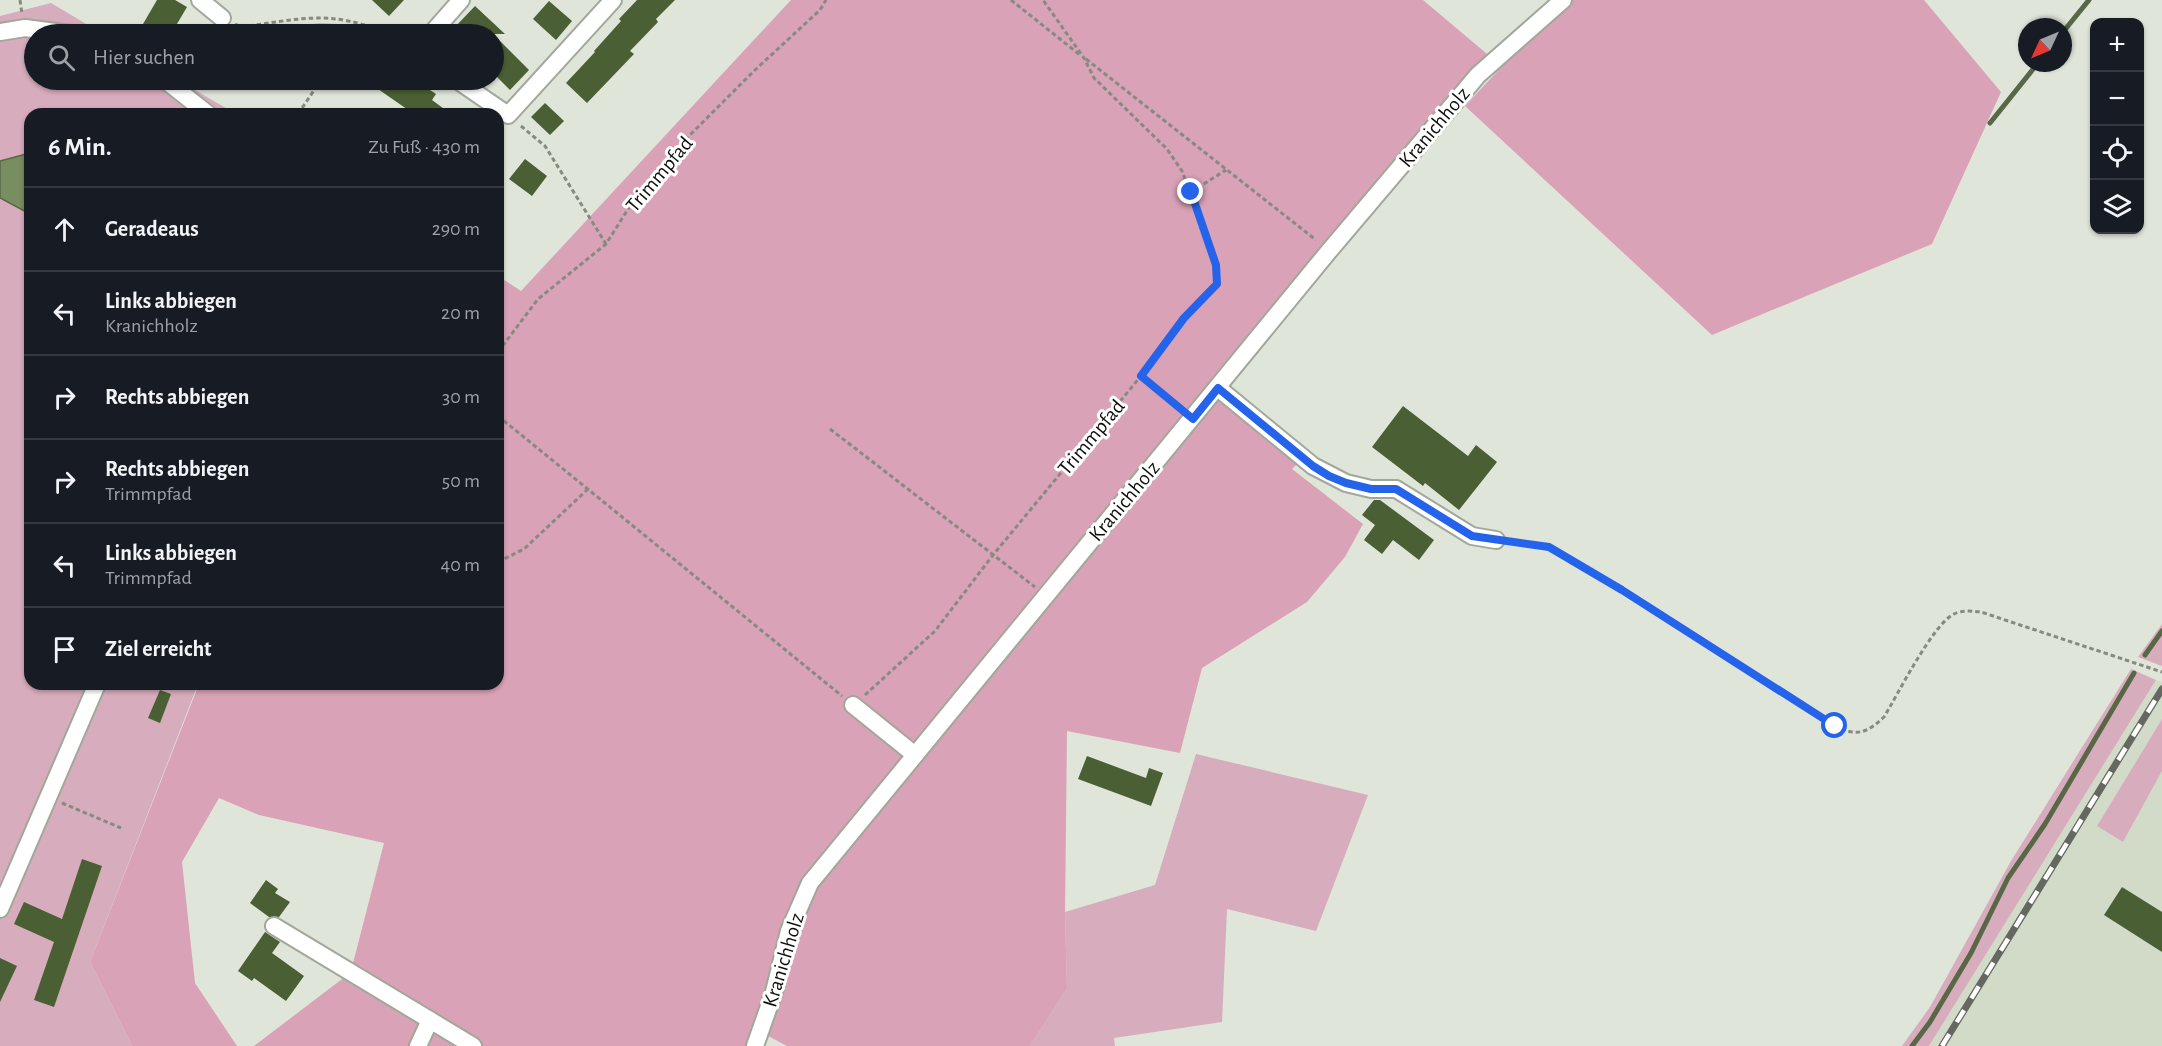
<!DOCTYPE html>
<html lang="de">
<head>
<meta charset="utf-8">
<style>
  body { margin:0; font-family:"Alegreya Sans",sans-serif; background:#20242c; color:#f1f3f6 }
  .controls { position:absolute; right:18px; top:18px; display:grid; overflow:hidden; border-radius:12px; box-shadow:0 2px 4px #0004 }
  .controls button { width:54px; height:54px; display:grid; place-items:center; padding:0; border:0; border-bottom:2px solid #363941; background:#171b24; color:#f1f3f6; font:30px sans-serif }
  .compass { position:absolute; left:2018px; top:18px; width:54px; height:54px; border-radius:50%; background:#171b24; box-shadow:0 2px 4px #0004; rotate:226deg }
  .stop { position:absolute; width:18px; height:18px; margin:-14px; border:4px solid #2563eb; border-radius:50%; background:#fff }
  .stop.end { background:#2563eb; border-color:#fff; box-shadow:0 2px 6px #0008 }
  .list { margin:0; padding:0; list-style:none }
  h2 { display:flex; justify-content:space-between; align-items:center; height:78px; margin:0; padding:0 24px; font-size:26px }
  h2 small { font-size:20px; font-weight:400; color:#9ea1a6 }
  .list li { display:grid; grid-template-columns:39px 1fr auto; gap:18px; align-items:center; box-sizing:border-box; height:84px; padding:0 24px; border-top:2px solid #363941 }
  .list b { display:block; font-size:22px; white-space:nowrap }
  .list p { margin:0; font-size:20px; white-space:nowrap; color:#9ea1a6 }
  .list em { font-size:20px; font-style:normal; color:#9ea1a6 }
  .icon { flex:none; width:33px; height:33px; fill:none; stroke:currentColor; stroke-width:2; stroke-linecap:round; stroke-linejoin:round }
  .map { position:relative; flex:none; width:2162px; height:1046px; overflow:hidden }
  .search { position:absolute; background:#171b24; box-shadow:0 2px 4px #0004; left:24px; top:24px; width:480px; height:66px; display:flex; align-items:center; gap:15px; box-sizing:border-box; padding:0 21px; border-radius:33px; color:#9ea1a6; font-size:22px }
  .panel { position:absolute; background:#171b24; box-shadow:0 2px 4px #0004; left:24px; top:108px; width:480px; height:582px; border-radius:18px }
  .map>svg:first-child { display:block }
</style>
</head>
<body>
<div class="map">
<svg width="2162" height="1046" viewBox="0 0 2162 1046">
  <rect width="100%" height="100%" fill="#dfe5d9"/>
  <!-- built -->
  <path fill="#d1dbc8" d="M2156,680L2162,682V719L2097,826L2123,842L2162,771V1046H1929Z"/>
  <!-- green -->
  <g fill="#d7acbd">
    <path d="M51,3L103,34H34V80H178L236,114H30V684H198L90,962L132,1046H0V16Z"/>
    <path d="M320,23L337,24L334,34H247L246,32Z"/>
    <path d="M2162,624V666L2138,657Z"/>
    <path d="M2131,669L2156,680L1929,1046H1902L1930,1007L2011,861Z"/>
    <path d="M2162,719V771L2123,842L2097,826Z"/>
    <path d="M1196,754L1368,795L1316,931L1227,909L1222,1022L1114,1038L1115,1046H1030L1067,989L1065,912L1155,885Z"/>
  </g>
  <!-- forest -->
  <g fill="#d9a2b7">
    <path d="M791,0H1423L1493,59L1210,391L1299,462L1292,469L1363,524L1345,557L1307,602L1202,668L1180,753L1067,731L1065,912L1067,989L1030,1046H787L755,1029L749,1046H420L432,1020L351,971L384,843L259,815L219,798L182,862L195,983L237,1046H132L90,962L199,684H498V276L521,291Z"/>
    <path d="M1568,0H1924L2001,92L1932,244L1712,335L1465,106L1549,16Z"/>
    <path d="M350,973L428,1021L416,1046H254Z"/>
  </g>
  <!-- water -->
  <path fill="#788d60" stroke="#586746" stroke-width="1.5" d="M30,153V214L0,198V161Z"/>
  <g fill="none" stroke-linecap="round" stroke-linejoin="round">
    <!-- stream -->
    <g stroke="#586746" stroke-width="5">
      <path d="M2063,32L2089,0"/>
      <path d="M1990,123L2038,63"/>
      <path d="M2145,655L2162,631"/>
      <path d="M1912,1046L1930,1022L1971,953L2008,878L2045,824L2134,673"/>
    </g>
  </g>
  <!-- building -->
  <g fill="#4b5f34">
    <path d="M157,0H175L187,7L171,34H161L143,24Z"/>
    <path d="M372,0H404L389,16Z"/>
    <path d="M637,0H675L656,19L658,22L630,51L634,54L587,103L566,83L595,52L594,51L621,21L619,19Z"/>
    <path d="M549,1L572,21L556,40L533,19Z"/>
    <path d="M475,6L505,34H463L455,27Z"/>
    <path d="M494,35L529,70L510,90L494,74Z"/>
    <path d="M365,80H415L436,94L432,100L451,114H414Z"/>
    <path d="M545,103L564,121L550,135L531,117Z"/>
    <path d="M525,159L547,176L532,196L509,179Z"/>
    <path d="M1403,406L1468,456L1476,445L1497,462L1459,510L1425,483L1423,486L1372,447Z"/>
    <path d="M1374,500H1380L1434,540L1419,560L1393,540L1382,554L1364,540L1375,525L1362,515Z"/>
    <path d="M160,690L171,694L160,723L148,718Z"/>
    <path d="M1087,756L1146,778L1149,768L1163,773L1151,806L1078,779Z"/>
    <path d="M82,859L102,866L54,1007L34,1000L54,942L14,924L24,902L62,919Z"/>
    <path d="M266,880L278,889L275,893L290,902L279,917H269L250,903Z"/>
    <path d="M2122,887L2162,912V952L2104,915Z"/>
    <path d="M265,932L280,942L272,953L304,976L286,1001L254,978L252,981L238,971Z"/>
    <path d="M0,958L17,966L0,1002Z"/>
  </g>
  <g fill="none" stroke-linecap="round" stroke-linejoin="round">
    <!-- minor casing -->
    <g stroke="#a2a79c" stroke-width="20">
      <g id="minor">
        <path d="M200,0L222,18"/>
        <path d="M0,32L25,28L71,34"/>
        <path d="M431,34L461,0"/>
        <path d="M165,80L208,114"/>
        <path d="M457,80L508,115L613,0"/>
        <path d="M1218,388L1313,466L1346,483L1371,489H1396L1472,536L1496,540"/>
        <path d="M853,705L915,755"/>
        <path d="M0,909L97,684"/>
        <path d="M274,926L473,1046"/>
        <path d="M418,1046L430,1020"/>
        <path d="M755,1046L774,992L789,931L810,883L1329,251L1478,75L1563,0"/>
      </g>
    </g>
    <!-- path -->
    <g stroke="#868a81" stroke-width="3" stroke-dasharray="4.5 3" stroke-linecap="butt">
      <path d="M20,0L22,14"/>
      <path d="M1011,0L1080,55"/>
      <path d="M235,24L241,27C295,20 334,8 385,34"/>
      <path d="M353,34L365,24"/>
      <path d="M1086,59L1316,240"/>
      <path d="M298,114L321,80"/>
      <path d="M521,126L545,146L606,244"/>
      <path d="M1191,192L1226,170"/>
      <path d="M498,352L538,299L606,244L630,206L680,145L755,70L820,10L826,0"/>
      <path d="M1141,376L1179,407"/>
      <path d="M498,416L842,696"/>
      <path d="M830,429L1035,587"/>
      <path d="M1511,542L1549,547L1588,569L1835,726C1857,737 1867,733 1884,717C1898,694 1933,624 1954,614C1962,610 1972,611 1981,612L2162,672"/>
      <path d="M498,562L524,549L588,489"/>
      <path d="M865,695L935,631L993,555L1141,376L1184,318L1217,284L1216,265L1182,171L1167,149L1094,78L1084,58L1043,0"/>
      <path d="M62,803L121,828"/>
    </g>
    <!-- minor -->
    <use href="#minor" stroke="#fff" stroke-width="16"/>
    <!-- rail casing -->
    <g stroke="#656861" stroke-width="7">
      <path id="rail" d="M1942,1046L2162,689"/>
    </g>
    <!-- rail -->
    <use href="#rail" stroke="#fff" stroke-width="4.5" stroke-dasharray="14" stroke-linecap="butt"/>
  </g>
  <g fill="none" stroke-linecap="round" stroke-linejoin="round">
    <!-- route -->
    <path stroke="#2563eb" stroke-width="8" d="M1191,192L1216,265L1217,284L1184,318L1141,376L1193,419L1218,388L1313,466L1329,476L1346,483L1371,489H1396L1472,536L1549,547L1622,590L1835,726"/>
  </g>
  <g text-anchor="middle" stroke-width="6" stroke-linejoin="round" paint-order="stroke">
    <!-- street labels -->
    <g font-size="21" fill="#0c0e0a" stroke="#fff">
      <text transform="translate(1434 127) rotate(-50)" y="7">Kranichholz</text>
      <text transform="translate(659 174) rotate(-50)" y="7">Trimmpfad</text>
      <text transform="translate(1091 437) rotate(-50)" y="7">Trimmpfad</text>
      <text transform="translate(1124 501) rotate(-50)" y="7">Kranichholz</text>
      <text transform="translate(783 960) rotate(-73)" y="7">Kranichholz</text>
    </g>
  </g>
</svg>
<div class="controls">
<button>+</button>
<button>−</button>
<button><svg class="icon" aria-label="locate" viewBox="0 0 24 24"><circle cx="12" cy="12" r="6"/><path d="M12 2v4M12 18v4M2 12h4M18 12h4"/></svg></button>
<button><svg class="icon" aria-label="layers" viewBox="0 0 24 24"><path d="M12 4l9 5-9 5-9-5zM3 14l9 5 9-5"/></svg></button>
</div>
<svg class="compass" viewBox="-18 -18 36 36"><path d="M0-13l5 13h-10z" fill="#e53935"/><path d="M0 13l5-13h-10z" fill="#9ea1a6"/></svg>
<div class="stop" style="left:1835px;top:726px"></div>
<div class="stop end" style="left:1191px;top:192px"></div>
<div class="search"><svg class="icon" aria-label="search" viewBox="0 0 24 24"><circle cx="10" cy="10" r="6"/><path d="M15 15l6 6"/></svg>Hier suchen</div>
<section class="panel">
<h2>6 Min.<small>Zu Fuß · 430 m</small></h2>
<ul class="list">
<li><svg class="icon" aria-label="ahead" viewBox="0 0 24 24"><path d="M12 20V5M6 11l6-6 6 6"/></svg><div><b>Geradeaus</b></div><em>290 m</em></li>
<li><svg class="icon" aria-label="left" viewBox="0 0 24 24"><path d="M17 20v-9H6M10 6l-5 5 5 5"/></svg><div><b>Links abbiegen</b><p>Kranichholz</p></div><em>20 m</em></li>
<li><svg class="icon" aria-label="right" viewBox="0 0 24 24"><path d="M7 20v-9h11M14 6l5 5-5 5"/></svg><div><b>Rechts abbiegen</b></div><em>30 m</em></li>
<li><svg class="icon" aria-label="right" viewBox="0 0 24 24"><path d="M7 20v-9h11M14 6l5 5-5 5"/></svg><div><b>Rechts abbiegen</b><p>Trimmpfad</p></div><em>50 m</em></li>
<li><svg class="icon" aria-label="left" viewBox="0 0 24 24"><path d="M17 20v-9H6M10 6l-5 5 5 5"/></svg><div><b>Links abbiegen</b><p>Trimmpfad</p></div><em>40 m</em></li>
<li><svg class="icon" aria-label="arrive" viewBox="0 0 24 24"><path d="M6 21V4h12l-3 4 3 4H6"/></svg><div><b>Ziel erreicht</b></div></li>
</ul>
</section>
</div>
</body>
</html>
